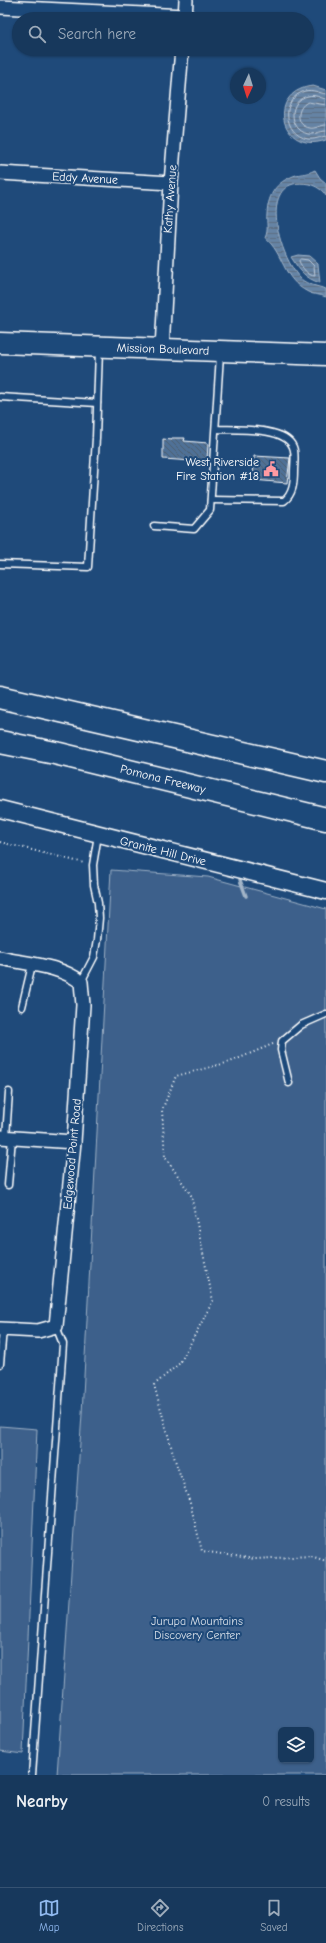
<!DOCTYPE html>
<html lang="en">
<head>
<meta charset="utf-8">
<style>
  body { margin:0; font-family:"Comic Neue",sans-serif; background:#203f62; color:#f1f3f6 }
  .controls { position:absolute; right:12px; bottom:12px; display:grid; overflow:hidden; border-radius:6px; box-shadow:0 1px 3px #0004 }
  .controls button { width:36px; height:36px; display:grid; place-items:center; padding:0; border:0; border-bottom:1px solid #365272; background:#17385c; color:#f1f3f6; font:20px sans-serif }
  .compass { position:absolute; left:230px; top:68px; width:36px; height:36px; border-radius:50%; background:#17385c; box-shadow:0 1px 3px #0004; rotate:184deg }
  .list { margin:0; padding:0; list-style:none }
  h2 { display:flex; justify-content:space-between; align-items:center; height:52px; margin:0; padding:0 16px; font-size:17px }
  h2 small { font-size:13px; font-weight:400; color:#9eacbb }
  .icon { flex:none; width:22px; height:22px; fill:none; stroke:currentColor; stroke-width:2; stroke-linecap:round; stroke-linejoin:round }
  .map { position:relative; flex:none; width:326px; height:1775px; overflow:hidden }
  .search { position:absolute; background:#17385c; box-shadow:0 1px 3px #0004; left:12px; right:12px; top:12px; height:44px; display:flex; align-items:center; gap:10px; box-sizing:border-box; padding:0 14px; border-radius:22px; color:#9eacbb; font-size:15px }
  .sheet { height:112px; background:#17385c }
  nav { display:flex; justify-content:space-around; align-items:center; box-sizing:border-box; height:56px; border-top:1px solid #365272; background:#17385c; font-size:11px; color:#9eacbb }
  nav a { display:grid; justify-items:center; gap:2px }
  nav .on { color:#90b9f0 }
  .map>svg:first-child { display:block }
</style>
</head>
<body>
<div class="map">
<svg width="326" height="1775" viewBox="0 0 326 1775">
  <defs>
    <pattern id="water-rules" width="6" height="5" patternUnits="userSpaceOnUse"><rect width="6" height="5" fill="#6583a4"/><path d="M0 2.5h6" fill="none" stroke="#5b6d81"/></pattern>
    <pattern id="building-back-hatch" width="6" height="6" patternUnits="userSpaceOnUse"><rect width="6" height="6" fill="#507197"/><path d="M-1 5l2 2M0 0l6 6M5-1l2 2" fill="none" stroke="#4e5b6a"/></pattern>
  </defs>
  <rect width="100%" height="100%" fill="#1f4a7a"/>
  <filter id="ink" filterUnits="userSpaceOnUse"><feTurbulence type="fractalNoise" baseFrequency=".025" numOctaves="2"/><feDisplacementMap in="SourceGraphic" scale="8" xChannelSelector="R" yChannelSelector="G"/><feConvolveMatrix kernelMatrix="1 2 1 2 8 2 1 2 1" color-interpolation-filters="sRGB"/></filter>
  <g filter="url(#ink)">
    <!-- park -->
    <g fill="#3c618b" stroke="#9eb0c5" fill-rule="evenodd">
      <path d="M111,870L208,877L326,909V1775H57L82,1414ZM281,1730H311V1760H281Z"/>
      <path d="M0,1426L37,1429L23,1754L0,1751Z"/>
    </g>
    <!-- water -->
    <g fill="url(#water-rules)" stroke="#a3b5c8">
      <path d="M313,86L326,90V140C280,156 265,91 313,86Z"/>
      <path d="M315,170L320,178L326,183V196C323,190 316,186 309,184C255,174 279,258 301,279C308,285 317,286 326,289V297C320,294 313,295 308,292C282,279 284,253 265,238C269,229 266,224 267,214C268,197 274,184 291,177C298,173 306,175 315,170Z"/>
      <path d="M298,255L309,256L318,264L320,283C305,278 300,271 291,257Z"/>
    </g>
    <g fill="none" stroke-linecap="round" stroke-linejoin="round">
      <!-- shore -->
      <g stroke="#c1cddb" stroke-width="1">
        <path d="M326,94C319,93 313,89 305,91C280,98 283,135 308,139C314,140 320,137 326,136"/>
        <path d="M326,99C320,98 315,94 308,96C288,100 288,129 308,134C314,135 320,131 326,131"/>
        <path d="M326,105L308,102C296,107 295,126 310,128C315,129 321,125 326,125"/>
        <path d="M301,259L308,260L314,266L315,276C308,276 302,268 299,261Z"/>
      </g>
      <!-- stream -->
      <path stroke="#a3b5c8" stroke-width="3.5" d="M240,880L246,896"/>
    </g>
    <!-- building -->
    <g fill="url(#building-back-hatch)" stroke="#fff">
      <path d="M172,438H185L184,441L208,443L207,462L163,459V439L172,440Z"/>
      <path d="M254,456L290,458L287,483L253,480Z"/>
    </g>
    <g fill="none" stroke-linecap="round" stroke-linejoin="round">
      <!-- service casing -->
      <g stroke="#fff" stroke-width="9">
        <g id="service">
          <path d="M0,397L97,403"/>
          <path d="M211,500L284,501C293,494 294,483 294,471C294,464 296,454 293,447C285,426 235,430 216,429"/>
          <path d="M154,526L194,529L210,510L220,355"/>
          <path d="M0,564L88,567L96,438L99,350"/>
          <path d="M81,982L94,957L97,940L99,918L98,903L94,885L93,865L98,835"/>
          <path d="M22,1007L32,965"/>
          <path d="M289,1083L281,1050L282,1041L301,1025L326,1014"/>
          <path d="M6,1137L9,1092"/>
          <path d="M8,1185L12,1138"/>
          <path d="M0,1364L3,1329"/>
          <path d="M32,1775L63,1344L56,1326"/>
        </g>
      </g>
      <!-- minor casing -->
      <g stroke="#fff" stroke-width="16">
        <g id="minor">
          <path d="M0,7L185,16"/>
          <path d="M185,19L186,0"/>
          <path d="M0,173L171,183"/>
          <path d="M162,349L171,183L182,49"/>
          <path d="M0,958C27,964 59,965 81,982L83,1005L74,1142L56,1326L38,1331L0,1329"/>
          <path d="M0,1137L74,1142"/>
        </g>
      </g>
      <!-- tertiary casing -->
      <g stroke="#fff" stroke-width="19">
        <path id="tertiary" d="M0,809L326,891"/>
      </g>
      <!-- primary casing -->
      <g stroke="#fff" stroke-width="23">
        <path id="primary" d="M0,343L326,355"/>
      </g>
      <!-- motorway casing -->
      <g stroke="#fff" stroke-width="25">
        <g id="motorway">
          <path d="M0,697L326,772"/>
          <path d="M0,742L55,753L326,819"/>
        </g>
      </g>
      <!-- path -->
      <g stroke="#fff" stroke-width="2" stroke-dasharray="1 3" stroke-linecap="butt">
        <path d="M0,842L84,863"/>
        <path d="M273,1044L230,1062L176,1076L162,1110L165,1157L191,1195L213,1301L180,1363L154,1385L175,1460L190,1503L202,1551L255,1559L311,1556L326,1561"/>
      </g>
      <!-- service -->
      <use href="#service" stroke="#1f4a7a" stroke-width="6"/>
      <!-- minor -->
      <use href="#minor" stroke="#1f4a7a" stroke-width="13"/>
      <!-- tertiary -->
      <use href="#tertiary" stroke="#1f4a7a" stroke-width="16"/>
      <!-- primary -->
      <use href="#primary" stroke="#1f4a7a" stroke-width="20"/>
      <!-- motorway -->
      <use href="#motorway" stroke="#1f4a7a" stroke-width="22"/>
    </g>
  </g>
  <!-- icons -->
  <defs>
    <g id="civic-bare" transform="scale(1.2)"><path d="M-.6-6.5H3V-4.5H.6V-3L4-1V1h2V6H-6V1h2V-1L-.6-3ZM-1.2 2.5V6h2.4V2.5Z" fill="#ff9aa2" stroke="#1f4a7a" stroke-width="2.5" paint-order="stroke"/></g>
  </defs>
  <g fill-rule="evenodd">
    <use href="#civic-bare" x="271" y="469"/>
  </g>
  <g text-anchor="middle" stroke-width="4" stroke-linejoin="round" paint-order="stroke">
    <!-- street labels -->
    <g font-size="12" fill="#fff" stroke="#1f4a7a">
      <text transform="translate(85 178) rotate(3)" y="4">Eddy Avenue</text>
      <text transform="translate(170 199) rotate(-86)" y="4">Kathy Avenue</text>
      <text transform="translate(163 349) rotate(2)" y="4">Mission Boulevard</text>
      <text transform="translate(163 779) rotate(14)" y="4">Pomona Freeway</text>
      <text transform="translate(163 851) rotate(14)" y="4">Granite Hill Drive</text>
      <text transform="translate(72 1154) rotate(-85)" y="4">Edgewood Point Road</text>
    </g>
    <!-- poi labels -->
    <g font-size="12" fill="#fff" stroke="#1f4a7a" text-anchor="end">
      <text x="259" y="466">West Riverside<tspan x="259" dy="14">Fire Station #18</tspan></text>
    </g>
    <!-- park labels -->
    <g font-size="12" fill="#d8dfe8" stroke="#1f4a7a">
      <text x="197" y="1625">Jurupa Mountains<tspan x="197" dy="14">Discovery Center</tspan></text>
    </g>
  </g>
</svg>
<div class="controls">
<button><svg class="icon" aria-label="layers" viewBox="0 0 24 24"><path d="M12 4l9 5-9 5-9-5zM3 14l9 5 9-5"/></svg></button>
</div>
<svg class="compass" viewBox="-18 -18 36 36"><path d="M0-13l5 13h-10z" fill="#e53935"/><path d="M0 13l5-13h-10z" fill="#9eacbb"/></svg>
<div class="search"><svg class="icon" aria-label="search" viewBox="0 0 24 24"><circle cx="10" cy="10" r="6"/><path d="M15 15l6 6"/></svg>Search here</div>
</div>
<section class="sheet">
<h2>Nearby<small>0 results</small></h2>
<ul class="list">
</ul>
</section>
<nav>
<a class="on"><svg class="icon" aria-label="map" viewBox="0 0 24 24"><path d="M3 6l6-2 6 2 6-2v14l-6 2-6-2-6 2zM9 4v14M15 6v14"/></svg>Map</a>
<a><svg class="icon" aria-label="directions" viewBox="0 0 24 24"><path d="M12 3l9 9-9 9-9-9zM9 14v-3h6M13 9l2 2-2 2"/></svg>Directions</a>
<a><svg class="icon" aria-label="saved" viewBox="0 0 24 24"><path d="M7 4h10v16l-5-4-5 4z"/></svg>Saved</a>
</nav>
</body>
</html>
